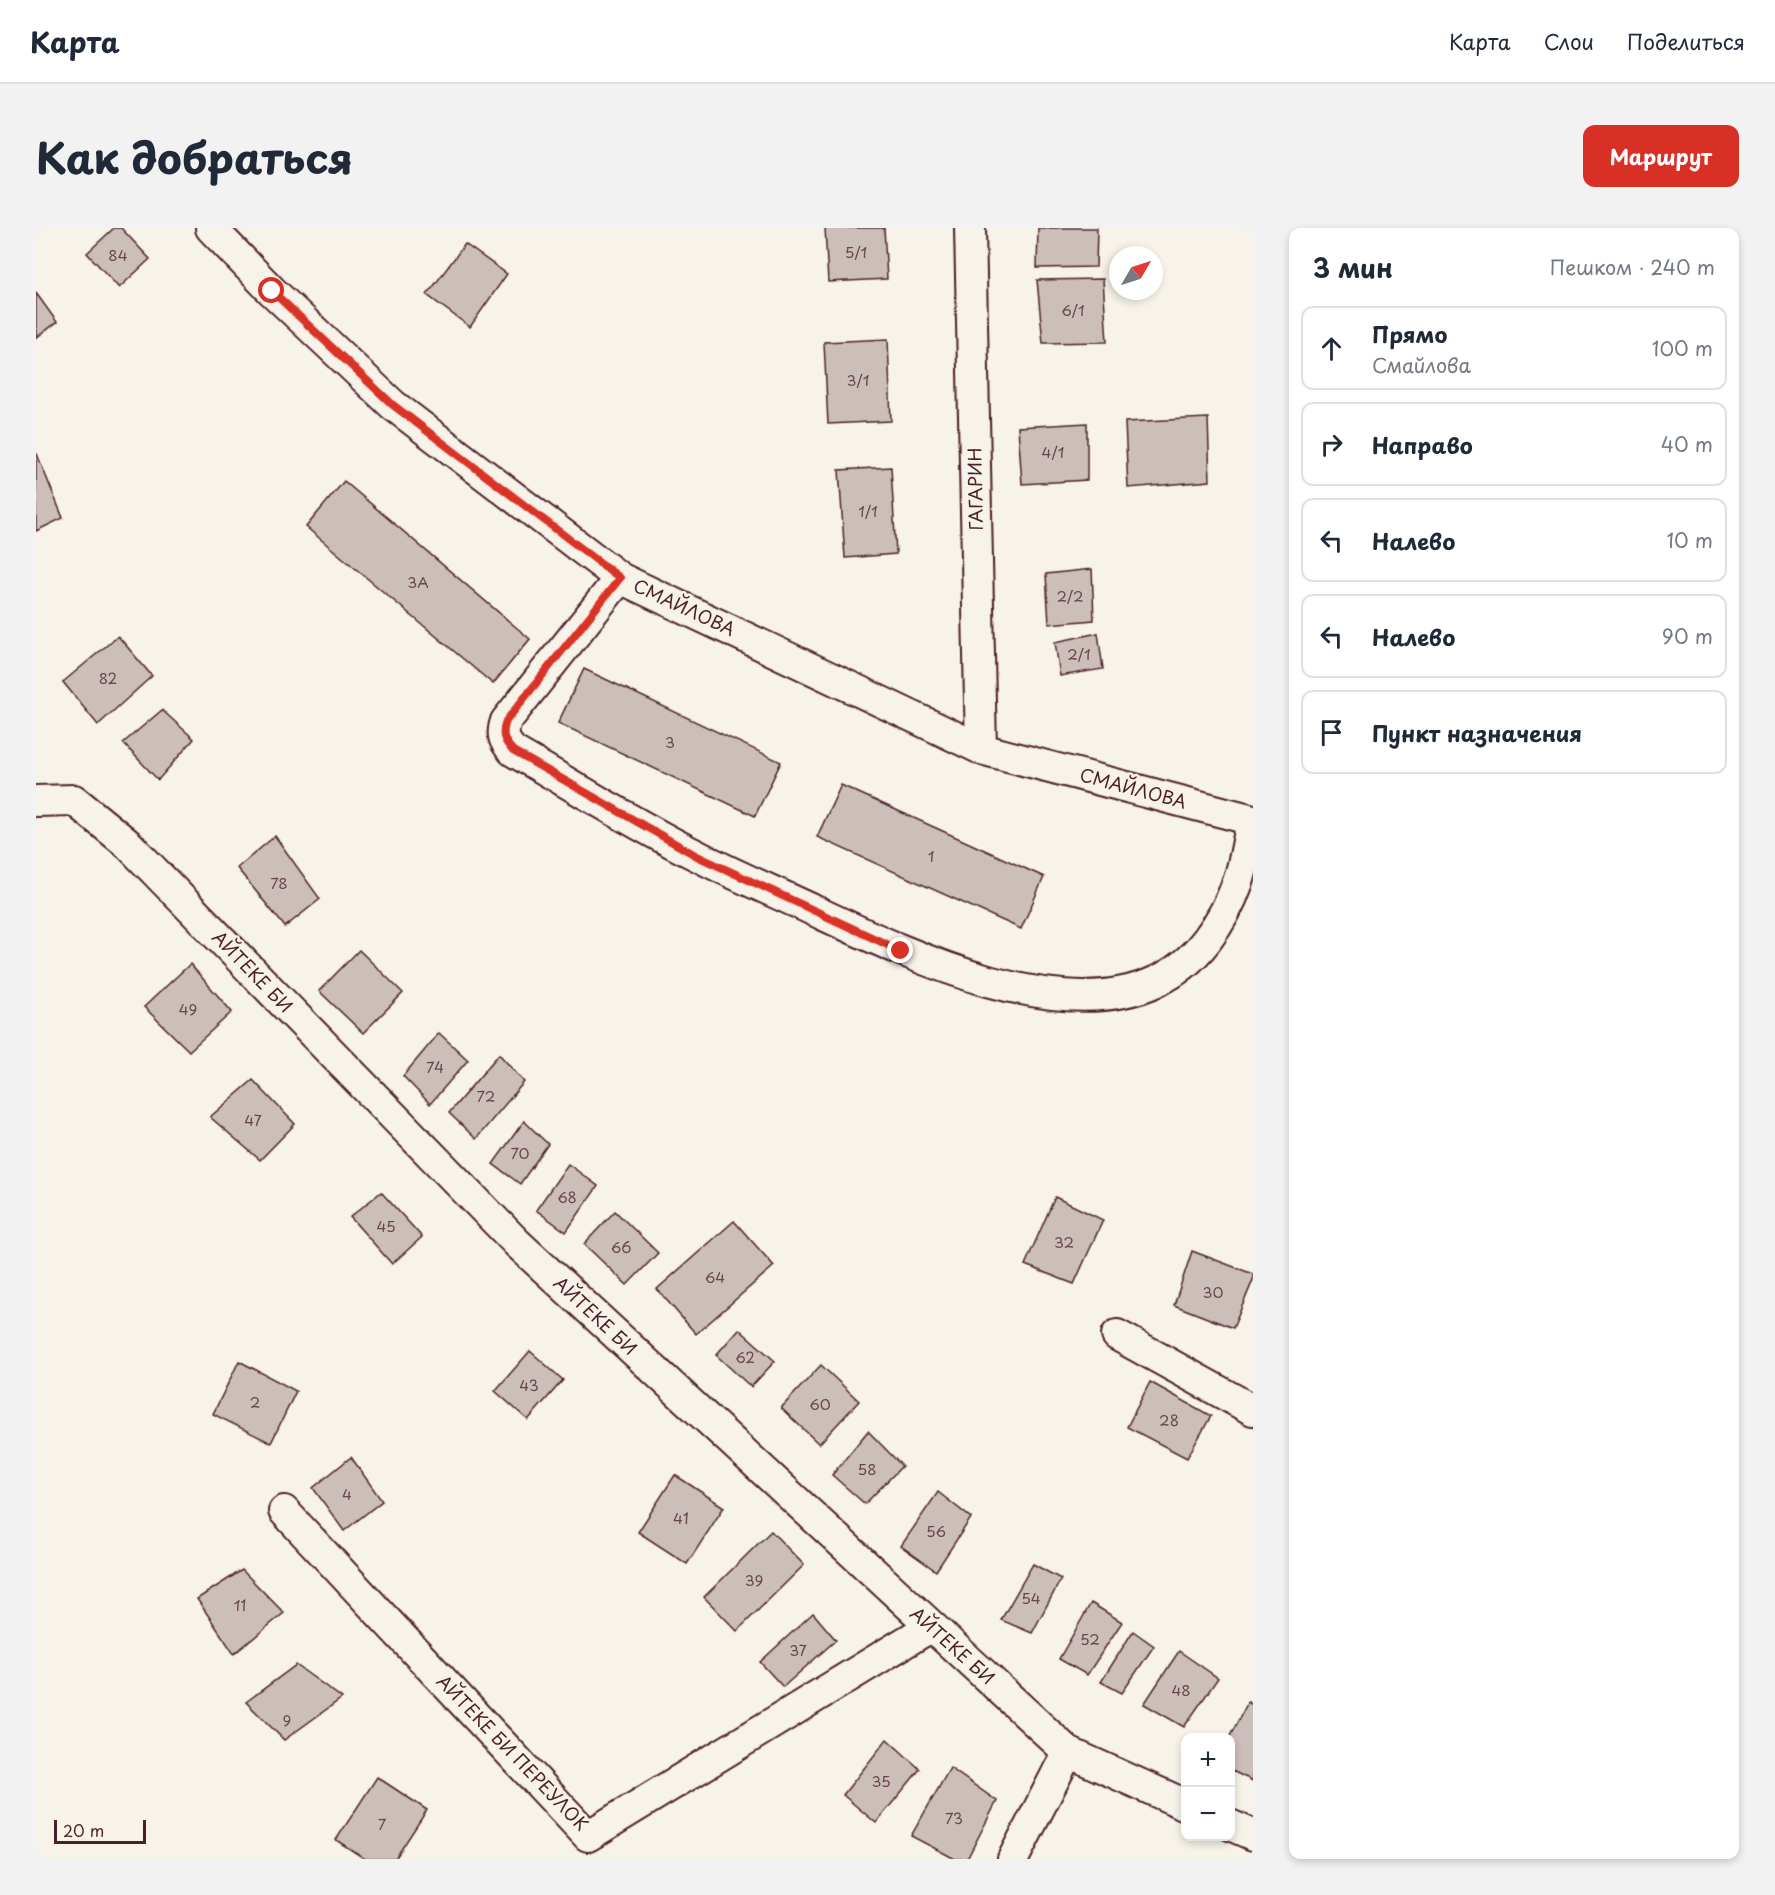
<!DOCTYPE html>
<html lang="ru">
<head>
<meta charset="utf-8">
<style>
  body { margin:0; font-family:"Playpen Sans",sans-serif; background:#f2f2f3; color:#1f2937 }
  .controls { position:absolute; right:18px; bottom:18px; display:grid; overflow:hidden; border-radius:12px; box-shadow:0 3px 9px #0003 }
  .controls button { width:54px; height:54px; display:grid; place-items:center; padding:0; border:0; border-bottom:2px solid #e0e1e3; background:#fff; color:#1f2937; font:30px sans-serif }
  .compass { position:absolute; left:1073px; top:18px; width:54px; height:54px; border-radius:50%; background:#fff; box-shadow:0 3px 9px #0003; rotate:51deg }
  .scale { position:absolute; left:18px; bottom:15px; width:92px; box-sizing:border-box; padding-left:6px; border:3px solid #4a1f2b; border-top:0; font-size:16px; line-height:21px; white-space:nowrap; color:#4a1f2b; -webkit-text-stroke:4px #f7f3e8; paint-order:stroke }
  .stop { position:absolute; width:18px; height:18px; margin:-14px; border:4px solid #d93025; border-radius:50%; background:#fff }
  .stop.end { background:#d93025; border-color:#fff; box-shadow:0 2px 6px #0008 }
  .list { margin:0; padding:0; list-style:none }
  h2 { display:flex; justify-content:space-between; align-items:center; height:78px; margin:0; padding:0 24px; font-size:26px }
  h2 small { font-size:20px; font-weight:400; color:#747a83 }
  .list li { display:grid; grid-template-columns:39px 1fr auto; gap:18px; align-items:center; box-sizing:border-box; height:84px; margin:0 12px 12px; padding:0 12px; border:2px solid #e0e1e3; border-radius:12px }
  .list b { display:block; font-size:22px; white-space:nowrap }
  .list p { margin:0; font-size:20px; white-space:nowrap; color:#747a83 }
  .list em { font-size:20px; font-style:normal; color:#747a83 }
  .icon { flex:none; width:33px; height:33px; fill:none; stroke:currentColor; stroke-width:2; stroke-linecap:round; stroke-linejoin:round }
  .map { position:relative; flex:none; width:1217px; height:1631px; overflow:hidden; border-radius:12px }
  header { display:flex; align-items:center; gap:36px; box-sizing:border-box; height:84px; padding:0 30px; background:#fff; border-bottom:2px solid #e0e1e3 }
  header strong { font-size:28px }
  nav { display:flex; gap:33px; margin-inline-start:auto; font-size:21px }
  .intro { display:flex; align-items:center; justify-content:space-between; box-sizing:border-box; height:144px; padding:0 36px }
  h1 { margin:0; font-size:42px }
  .button { padding:15px 27px; border-radius:12px; background:#d93025; color:#fff; font-size:21px; font-weight:700 }
  main { display:flex; gap:36px; padding:0 36px }
  aside { flex:1; background:#fff; border-radius:12px; box-shadow:0 3px 9px #0003 }
  .map>svg:first-child { display:block }
</style>
</head>
<body>
<header>
<strong>Карта</strong>
<nav><a>Карта</a><a>Слои</a><a>Поделиться</a></nav>
</header>
<div class="intro"><h1>Как добраться</h1><a class="button">Маршрут</a></div>
<main>
<div class="map">
<svg width="1217" height="1631" viewBox="0 0 1217 1631">
  <rect width="100%" height="100%" fill="#f7f3e8"/>
  <filter id="ink" filterUnits="userSpaceOnUse"><feTurbulence type="fractalNoise" baseFrequency=".0167" numOctaves="2"/><feDisplacementMap in="SourceGraphic" scale="12" xChannelSelector="R" yChannelSelector="G"/><feConvolveMatrix kernelMatrix="1 2 1 2 8 2 1 2 1" color-interpolation-filters="sRGB"/></filter>
  <g filter="url(#ink)">
    <!-- building -->
    <g fill="#ccbfb9" stroke="#4a1f2b" stroke-width="1.5">
      <path d="M78,0H85L114,31L83,60L51,25Z"/>
      <path d="M789,0H848L851,51L792,54Z"/>
      <path d="M1002,0H1061L1060,39L1001,40Z"/>
      <path d="M429,16L471,46L434,99L391,67Z"/>
      <path d="M1067,51L1071,114L1007,115L1001,52Z"/>
      <path d="M0,65L21,94L0,110Z"/>
      <path d="M852,111L855,193L792,196L788,114Z"/>
      <path d="M1172,190L1174,253L1092,260L1089,194Z"/>
      <path d="M1051,195V252L986,256L982,199Z"/>
      <path d="M1,226L27,290L0,303V227Z"/>
      <path d="M855,239L860,326L809,330L803,242Z"/>
      <path d="M308,253L494,411L457,456L270,299Z"/>
      <path d="M1056,341L1058,392L1013,396L1010,346Z"/>
      <path d="M1062,405L1067,441L1024,448L1019,414Z"/>
      <path d="M82,408L116,448L62,497L27,454Z"/>
      <path d="M548,441L745,534L719,588L522,495Z"/>
      <path d="M126,482L158,511L122,552L87,515Z"/>
      <path d="M805,557L1008,649L985,701L781,609Z"/>
      <path d="M239,608L284,671L249,699L201,640Z"/>
      <path d="M323,722L367,765L327,805L283,763Z"/>
      <path d="M154,736L196,784L153,823L108,779Z"/>
      <path d="M403,805L432,832L394,876L367,848Z"/>
      <path d="M463,826L488,854L440,911L413,885Z"/>
      <path d="M217,852L259,896L224,932L174,889Z"/>
      <path d="M488,893L512,916L484,956L457,936Z"/>
      <path d="M532,936L562,958L530,1004L500,982Z"/>
      <path d="M345,964L386,1009L356,1036L314,989Z"/>
      <path d="M1019,969L1067,992L1038,1056L989,1037Z"/>
      <path d="M579,983L622,1025L591,1057L548,1016Z"/>
      <path d="M698,993L738,1038L660,1106L621,1061Z"/>
      <path d="M1156,1023L1217,1046V1052L1197,1100L1138,1077Z"/>
      <path d="M703,1101L739,1133L715,1159L680,1127Z"/>
      <path d="M494,1123L527,1152L492,1192L459,1163Z"/>
      <path d="M203,1133L260,1163L235,1215L177,1186Z"/>
      <path d="M785,1137L823,1173L783,1216L745,1180Z"/>
      <path d="M1114,1154L1175,1188L1151,1230L1091,1199Z"/>
      <path d="M832,1203L866,1238L829,1276L796,1247Z"/>
      <path d="M315,1229L346,1273L308,1303L277,1260Z"/>
      <path d="M639,1247L688,1279L651,1336L602,1304Z"/>
      <path d="M902,1264L935,1290L900,1343L865,1318Z"/>
      <path d="M735,1303L768,1337L701,1403L668,1369Z"/>
      <path d="M997,1336L1025,1351L996,1405L965,1392Z"/>
      <path d="M206,1342L248,1385L198,1426L161,1371Z"/>
      <path d="M1055,1375L1086,1394L1051,1447L1023,1431Z"/>
      <path d="M777,1385L800,1412L747,1459L724,1434Z"/>
      <path d="M1097,1403L1118,1418L1086,1465L1065,1454Z"/>
      <path d="M1143,1423L1182,1450L1148,1499L1108,1476Z"/>
      <path d="M260,1437L306,1470L248,1512L210,1474Z"/>
      <path d="M1212,1474L1217,1477V1553L1194,1542L1193,1510Z"/>
      <path d="M851,1511L884,1541L840,1595L807,1567Z"/>
      <path d="M914,1540L961,1573L931,1631H919L875,1608Z"/>
      <path d="M341,1549L391,1582L359,1631H329L300,1612Z"/>
    </g>
    <g fill="none" stroke-linecap="round" stroke-linejoin="round">
      <!-- street casing -->
      <g stroke="#4a1f2b" stroke-width="34">
        <g id="street">
          <path d="M175,0L236,63L357,177L584,350L945,521L1217,592"/>
          <path d="M934,0L945,521"/>
          <path d="M584,350L470,493C465,507 468,513 477,523C538,558 599,597 662,628C700,648 739,664 777,682C869,725 1021,800 1121,753C1161,735 1188,693 1202,654C1209,634 1212,612 1216,592"/>
          <path d="M0,573L38,572L93,617L481,1015L1032,1524L1150,1577"/>
          <path d="M1081,1107L1217,1182"/>
          <path d="M248,1283L552,1608L894,1399"/>
          <path d="M1194,1597L1217,1607"/>
          <path d="M977,1631L1032,1524"/>
        </g>
      </g>
      <!-- street -->
      <use href="#street" stroke="#f7f3e8" stroke-width="30"/>
    </g>
  </g>
  <g fill="none" stroke-linecap="round" stroke-linejoin="round" filter="url(#ink)">
    <!-- route -->
    <path stroke="#d93025" stroke-width="8" d="M236,63L357,177L584,350L470,493C465,507 468,513 477,523L661,628L865,723"/>
  </g>
  <g text-anchor="middle" stroke-width="5" stroke-linejoin="round" paint-order="stroke">
    <!-- number labels -->
    <g font-size="15" fill="#6a474e">
      <text x="820" y="30">5/1</text>
      <text x="82" y="33">84</text>
      <text x="1037" y="88">6/1</text>
      <text x="822" y="158">3/1</text>
      <text x="1017" y="230">4/1</text>
      <text x="832" y="289">1/1</text>
      <text x="382" y="360">3А</text>
      <text x="1034" y="374">2/2</text>
      <text x="1043" y="432">2/1</text>
      <text x="72" y="456">82</text>
      <text x="634" y="520">3</text>
      <text x="895" y="634">1</text>
      <text x="243" y="661">78</text>
      <text x="152" y="787">49</text>
      <text x="399" y="845">74</text>
      <text x="450" y="874">72</text>
      <text x="217" y="898">47</text>
      <text x="484" y="931">70</text>
      <text x="531" y="975">68</text>
      <text x="350" y="1004">45</text>
      <text x="1028" y="1020">32</text>
      <text x="585" y="1025">66</text>
      <text x="679" y="1055">64</text>
      <text x="1177" y="1070">30</text>
      <text x="709" y="1135">62</text>
      <text x="493" y="1163">43</text>
      <text x="219" y="1180">2</text>
      <text x="784" y="1182">60</text>
      <text x="1133" y="1198">28</text>
      <text x="831" y="1247">58</text>
      <text x="311" y="1272">4</text>
      <text x="645" y="1296">41</text>
      <text x="900" y="1309">56</text>
      <text x="718" y="1358">39</text>
      <text x="995" y="1376">54</text>
      <text x="204" y="1383">11</text>
      <text x="1054" y="1417">52</text>
      <text x="762" y="1428">37</text>
      <text x="1145" y="1468">48</text>
      <text x="251" y="1498">9</text>
      <text x="845" y="1559">35</text>
      <text x="918" y="1596">73</text>
      <text x="346" y="1602">7</text>
    </g>
    <!-- street labels -->
    <g font-size="18" fill="#4a1f2b" stroke="#f7f3e8">
      <text transform="translate(940 261) rotate(-91)" y="6">ГАГАРИН</text>
      <text transform="translate(648 380) rotate(25)" y="6">СМАЙЛОВА</text>
      <text transform="translate(1097 561) rotate(15)" y="6">СМАЙЛОВА</text>
      <text transform="translate(216 744) rotate(46)" y="6">АЙТЕКЕ БИ</text>
      <text transform="translate(559 1088) rotate(43)" y="6">АЙТЕКЕ БИ</text>
      <text transform="translate(916 1418) rotate(42)" y="6">АЙТЕКЕ БИ</text>
      <text transform="translate(476 1525) rotate(46)" y="6">АЙТЕКЕ БИ ПЕРЕУЛОК</text>
    </g>
  </g>
</svg>
<div class="controls">
<button>+</button>
<button>−</button>
</div>
<svg class="compass" viewBox="-18 -18 36 36"><path d="M0-13l5 13h-10z" fill="#e53935"/><path d="M0 13l5-13h-10z" fill="#747a83"/></svg>
<div class="scale">20 m</div>
<div class="stop" style="left:236px;top:63px"></div>
<div class="stop end" style="left:865px;top:723px"></div>
</div>
<aside>
<h2>3 мин<small>Пешком · 240 m</small></h2>
<ul class="list">
<li><svg class="icon" aria-label="ahead" viewBox="0 0 24 24"><path d="M12 20V5M6 11l6-6 6 6"/></svg><div><b>Прямо</b><p>Смайлова</p></div><em>100 m</em></li>
<li><svg class="icon" aria-label="right" viewBox="0 0 24 24"><path d="M7 20v-9h11M14 6l5 5-5 5"/></svg><div><b>Направо</b></div><em>40 m</em></li>
<li><svg class="icon" aria-label="left" viewBox="0 0 24 24"><path d="M17 20v-9H6M10 6l-5 5 5 5"/></svg><div><b>Налево</b></div><em>10 m</em></li>
<li><svg class="icon" aria-label="left" viewBox="0 0 24 24"><path d="M17 20v-9H6M10 6l-5 5 5 5"/></svg><div><b>Налево</b></div><em>90 m</em></li>
<li><svg class="icon" aria-label="arrive" viewBox="0 0 24 24"><path d="M6 21V4h12l-3 4 3 4H6"/></svg><div><b>Пункт назначения</b></div></li>
</ul>
</aside>
</main>
</body>
</html>
